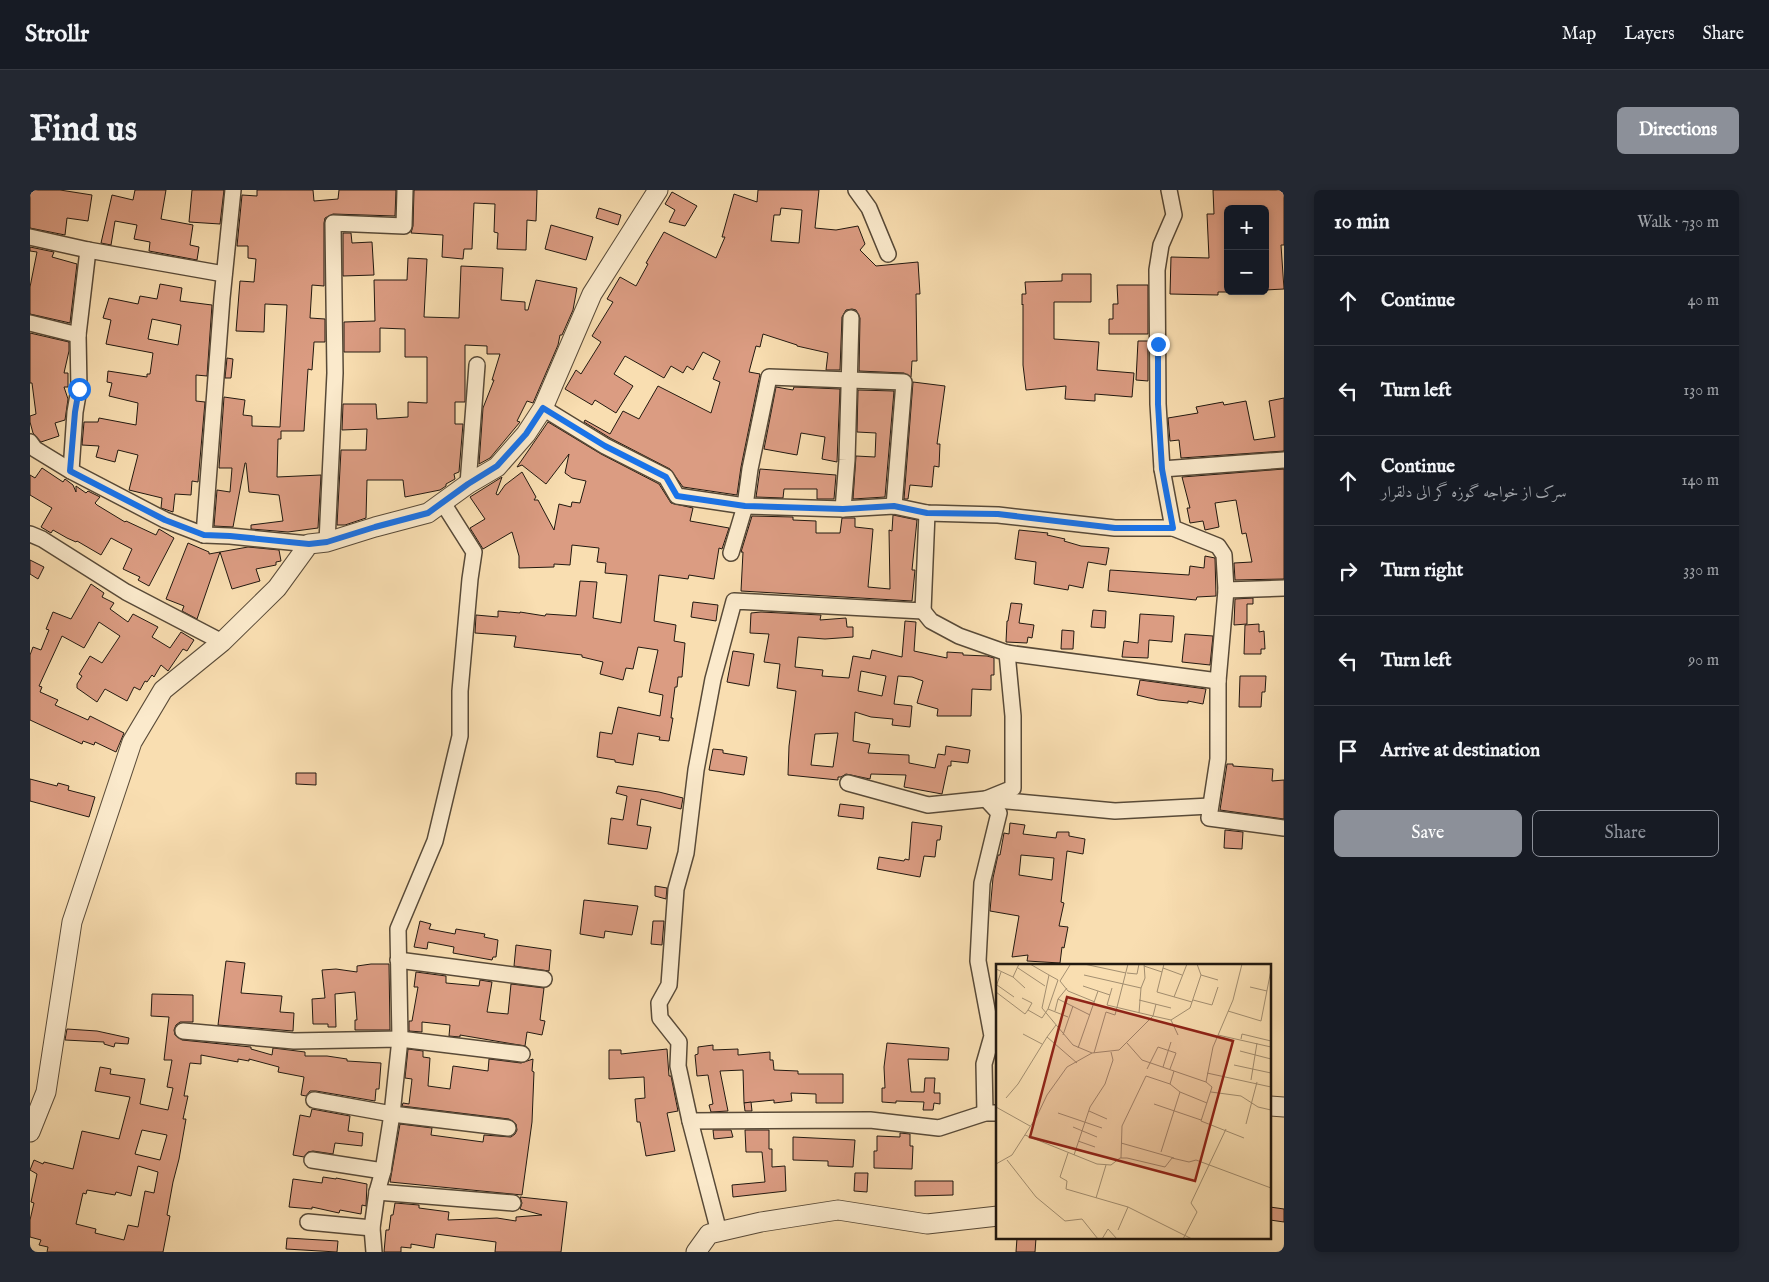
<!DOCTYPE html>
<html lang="en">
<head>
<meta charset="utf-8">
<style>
  body { margin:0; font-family:"IM FELL English",Amiri,serif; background:#242831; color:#f1f3f6 }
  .controls { position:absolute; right:15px; top:15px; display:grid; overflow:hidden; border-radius:8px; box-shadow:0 2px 8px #0003 }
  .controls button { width:45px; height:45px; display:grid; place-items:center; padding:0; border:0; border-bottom:1px solid #363941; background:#171b24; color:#f1f3f6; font:25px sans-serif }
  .stop { position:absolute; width:15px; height:15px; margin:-11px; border:4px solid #1a73e8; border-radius:50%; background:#fff }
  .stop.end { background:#1a73e8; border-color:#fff; box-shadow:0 1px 5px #0008 }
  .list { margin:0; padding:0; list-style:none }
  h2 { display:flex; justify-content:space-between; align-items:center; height:65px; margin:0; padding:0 20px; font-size:21px }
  h2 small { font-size:16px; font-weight:400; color:#9ea1a6 }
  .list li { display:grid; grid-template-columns:32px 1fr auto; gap:15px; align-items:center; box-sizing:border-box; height:90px; padding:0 20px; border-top:1px solid #363941 }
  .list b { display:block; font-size:19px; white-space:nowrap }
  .list p { margin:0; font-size:16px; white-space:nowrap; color:#9ea1a6 }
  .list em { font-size:16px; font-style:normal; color:#9ea1a6 }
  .actions { display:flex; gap:10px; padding:15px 20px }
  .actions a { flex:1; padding:11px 0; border:1px solid #8c9099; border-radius:8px; text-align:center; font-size:18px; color:#8c9099 }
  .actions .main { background:#8c9099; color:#fff }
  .icon { flex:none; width:28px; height:28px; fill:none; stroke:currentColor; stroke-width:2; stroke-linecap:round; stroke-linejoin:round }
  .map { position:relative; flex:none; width:1254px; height:1062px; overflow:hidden; border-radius:8px }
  header { display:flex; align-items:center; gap:30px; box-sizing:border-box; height:70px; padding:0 25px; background:#171b24; border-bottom:1px solid #363941 }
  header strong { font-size:24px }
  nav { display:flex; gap:28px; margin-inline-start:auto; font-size:18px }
  .intro { display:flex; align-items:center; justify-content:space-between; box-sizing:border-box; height:120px; padding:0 30px }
  h1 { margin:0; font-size:35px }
  .button { padding:12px 22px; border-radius:8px; background:#8c9099; color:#fff; font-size:18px; font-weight:700 }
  main { display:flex; gap:30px; padding:0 30px }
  aside { flex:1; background:#171b24; border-radius:8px; box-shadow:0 2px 8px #0003 }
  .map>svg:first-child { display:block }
</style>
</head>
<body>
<header>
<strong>Strollr</strong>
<nav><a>Map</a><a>Layers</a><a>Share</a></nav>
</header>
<div class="intro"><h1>Find us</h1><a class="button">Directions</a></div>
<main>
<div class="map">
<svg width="1254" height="1062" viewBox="0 0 1254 1062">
  <rect width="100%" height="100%" fill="#f9deb1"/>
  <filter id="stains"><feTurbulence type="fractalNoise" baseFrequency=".004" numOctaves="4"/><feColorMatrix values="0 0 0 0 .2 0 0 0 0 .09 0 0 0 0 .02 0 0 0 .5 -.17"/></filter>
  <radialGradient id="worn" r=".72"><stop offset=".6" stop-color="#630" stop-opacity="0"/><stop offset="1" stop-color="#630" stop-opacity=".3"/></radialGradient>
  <!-- building -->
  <g fill="#db9c82" stroke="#221910" fill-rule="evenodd">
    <path d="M0,0H30L62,5L58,31L37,28L35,45L0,38Z"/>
    <path d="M105,0H136L131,29L163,35L160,55L169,57L167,70L119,61L120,52L104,49L107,35L85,31L81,55L71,53L82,5L103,10Z"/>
    <path d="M162,0H194L190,34L159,32Z"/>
    <path d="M227,0H283L284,11L308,9L309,0H366L365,26L303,24L295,28L294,33V96L282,95L280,128L295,129V152H284L282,180L278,179L274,241H251V249H248L247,287L291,285L288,338L258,342L221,339V335L253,331L249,305L219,302L216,273H215L203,337L184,336L187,300L200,302L202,278H189L194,207L215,210L213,225L222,226V236L250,237L257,115L235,114L234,142L206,141L210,91L224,92L226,69L218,68V56H207L212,5L227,6Z"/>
    <path d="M384,0H507L506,31L497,30L496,60L467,59L468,43L464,42L465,14L444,13L442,59H434L433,69L412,67L413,45L381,43L383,36Z"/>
    <path d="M728,0H789L785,38L806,40L828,36L835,54L830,60L846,76L888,72L890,104H886L887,171H882L881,187L874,183L829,181L830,128L826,120L822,119L816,120L812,127L810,180H796L798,163L767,156V155L733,144L730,157L726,156L719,182L730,184L711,277L707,305L653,297L640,279L580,248L554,232L555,230L580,244L593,221L609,229L628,196L681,223L690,192L683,189L690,171L673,162L663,180L657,176L653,183L641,176L634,188L595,166L584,184L603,196L586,223L565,210L562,215L535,199L546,180L551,184L571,152L562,146L583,112L577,109L590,87L606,96L618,74L616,73L634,42L686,68L695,47H692L704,4L727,12ZM751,18L772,20L769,53L741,51L744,25H750Z"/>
    <path d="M1183,0H1254V55H1251L1254,99L1235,100V19H1198V102H1188V105L1140,104L1141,67L1179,68L1177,24H1184Z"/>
    <path d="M642,2L667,16L655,36L639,32L645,20L635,14Z"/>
    <path d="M569,18L591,25L588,35L566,28Z"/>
    <path d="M521,35L563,47L556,70L515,59Z"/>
    <path d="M313,43H321L322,53L342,52L344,85L313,86Z"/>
    <path d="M0,57L24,62L22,67L47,74L40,133L0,124V97L7,62L0,61Z"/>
    <path d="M378,68L397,69L394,127L429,128L431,76L473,78L471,110L495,112V120H498L506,90L547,98L543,120L532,145H530L528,155L503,213L497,211L487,231L490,232L460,268L449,274L453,218L464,190H462L470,164H457V156L435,155V212H425V234H433L429,282L424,284L425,289L416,294V296L410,300L375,307L373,290H337L336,328L315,335H307L311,260H336L337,239L312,240L313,214H346L347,229L378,227V212L397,213V167H375V139L350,138V162H314V132L345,131L344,90H377Z"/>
    <path d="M1032,84H1061V112H1024V149L1069,152L1067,180L1104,183L1102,207L1065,204V211L1035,209L1036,196L996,200L993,175V114L992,115V104H996L995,92L1032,91Z"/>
    <path d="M130,94L152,98L150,111L182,115L177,186L166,185V211L175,212L168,292L162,291L161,305L145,304L143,322L131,318L132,308L99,300L108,265L88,260L85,272L66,267L69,256L52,255L54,232H68L69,228L106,235L108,213L79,206L82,193L77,192L78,181L117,187V184H120L123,163L76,154L81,130L73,128L79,108L108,114L110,106L127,109ZM122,129L151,135L148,155L118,149Z"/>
    <path d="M1087,95H1118V144H1079V129H1083V114H1088Z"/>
    <path d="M0,143L39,152V161L34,183H38V197H34L38,209L35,230L25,233L29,246L11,252L3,243L0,232V226L6,224L2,193H0Z"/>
    <path d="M1108,151H1118V191L1106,190Z"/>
    <path d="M197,168L203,169L201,188H195Z"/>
    <path d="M883,192L915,196L907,254H910L909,277L904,276L902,297L880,295L878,309H874Z"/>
    <path d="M746,197L763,200L764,197L810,199L807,272L792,269L795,247L771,243L767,265L734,259Z"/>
    <path d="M828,200L864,201L855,307L823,309L826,266L845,267L846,243L827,242Z"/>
    <path d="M1254,208V261L1151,268L1149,250L1140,251L1138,228L1168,223L1166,217L1193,212L1194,215L1216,211L1224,250L1245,247L1239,211Z"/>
    <path d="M518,232L571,264L629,294L641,313L663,318L660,331L699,338L692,359L689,358L684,389L659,385L658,389L629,385L624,431L646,435L644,451L655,453L652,487H648L647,497H645L641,528H643L639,551L629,550L630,547L608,543L603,575L585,572V570L567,567L570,542L582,544L588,517L630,526L633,505L619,502L628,460L608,457L603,479L596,478L593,490L570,484L573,472L552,467V465L484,457L486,446L445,443L446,425L468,427V421L490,423V422L515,426L516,424L546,426L550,391L567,392L563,428L591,433L597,385L575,383L576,373L567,372L569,358L542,355L540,375L524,374V377L489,378V366L482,342L453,359L440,338L455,329L440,307L472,287L466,304L468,305L475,295L492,282L506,307L504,310H508L524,340L529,314L541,317L542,312L550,313L556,291L542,288L535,283L539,264L516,294L492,275L487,277Z"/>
    <path d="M12,278L33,292L35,289L43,295L46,302V296L56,303L58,301L70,307L65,313L67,315L95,332L96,331L126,345L129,339L144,348L119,396L108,390L110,387L93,379L102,359L81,348L71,365L47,351L46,352L37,348L23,340L21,343L11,337L22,318L0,305V285L5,288Z"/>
    <path d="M730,279L806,285L804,309H787V299H754L753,308L726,307Z"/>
    <path d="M1254,279V389L1205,390L1204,373L1222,372L1216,343L1212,344L1206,310L1185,313L1189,337L1175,340L1173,331L1160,333L1157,318H1160L1152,287Z"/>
    <path d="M863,325L887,330L882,380H885L882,411L711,401L713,362H711L722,326L763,327V330L786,331V343H810L812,328H825V337L843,339L838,397L860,399L859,340L862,341Z"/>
    <path d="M989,340L1018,343L1017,345L1035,349L1034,351L1051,356L1079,358L1076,375L1058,372L1053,398L1039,395L1038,400L1004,394L1006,372L985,369Z"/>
    <path d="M158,353L179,362V364L190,362L167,429L152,421L154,416L136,409Z"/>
    <path d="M218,357L249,360L251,371L246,372V375L226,379L230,391L202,399L190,362Z"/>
    <path d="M1175,366L1185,368L1186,406L1167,407L1166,410L1078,401L1080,380L1159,385L1160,376L1174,378Z"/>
    <path d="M0,370L14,377L8,389L0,384Z"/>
    <path d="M61,394L74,403L72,407L84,413L80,419L98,432L103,424L128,437L122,447L140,458L151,442L164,450L157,461L153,459L138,481L131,475L124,487L122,485L117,492L115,491L110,500L104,497L97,511L75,499L67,512L47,498V494L52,486L49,484L60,466L72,473L90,446L69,432L54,458L32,446L9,496L12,497L10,502L28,510L25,515L58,530L60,526L94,543L86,562L65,552L64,555L53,551L52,554L0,530V465L3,457L11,460L19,440L16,439L23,422L41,429Z"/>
    <path d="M1223,408V414H1217V434L1204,435L1205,409Z"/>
    <path d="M663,412L688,415L686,431L661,427Z"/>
    <path d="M981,413L992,414L989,433L1004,435L1002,448L998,447L997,453L976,452L977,431H978Z"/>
    <path d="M1063,420L1076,421L1075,438L1061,437Z"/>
    <path d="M731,422L791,425L790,430L816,428L817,437H823V447L795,449L768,447L765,477L793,480L792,486L819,488L823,466L840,469L842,460L872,467L875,431L886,432L884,461L917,468V462L933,463V465L957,466L964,468V485H961V500L942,499L941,526H907L908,519L887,513L893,491L882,487L868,486L864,514L882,516L880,537L862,535L863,529L841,527L825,522L823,551L840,554L838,563L879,565V573L905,578L908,564L915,565L916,556L940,560L938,573L921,571V576H918L912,604L874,597L876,585L841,584L840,589L816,584L811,587H808V590L758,585L759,556L766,501L747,498L750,474L734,472L739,444L720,443L721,423ZM831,481L856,486L852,506L828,501ZM808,543L803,577L781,575L785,544Z"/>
    <path d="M1110,424L1144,426L1142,452L1119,450L1118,468L1092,467L1094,451L1108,453Z"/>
    <path d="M1229,434V442L1234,441L1235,459H1231V464H1214L1215,435Z"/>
    <path d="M1032,440L1044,441L1043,459H1031Z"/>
    <path d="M1155,444L1183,446L1180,475L1152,472Z"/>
    <path d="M703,461L724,464L719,496L697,492Z"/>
    <path d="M1210,486H1236L1235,502H1232L1231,517H1209Z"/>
    <path d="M1110,490L1176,499L1173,514L1158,511V513L1128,510L1107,505Z"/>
    <path d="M683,559L693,560V563L717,567L714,585L679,580Z"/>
    <path d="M1197,574H1203V576L1243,579L1242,591L1254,590V629L1190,620Z"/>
    <path d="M266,583H286V595L266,594Z"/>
    <path d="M0,589L27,596L28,593L39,596L38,600L65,607L59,627L0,611Z"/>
    <path d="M588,596L629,602L653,608L651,619L611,609L607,635L621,637L617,659L578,654L581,628L593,630L597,606L586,603Z"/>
    <path d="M810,614L834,617L833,629L808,626Z"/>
    <path d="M882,632L912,636L910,650H907L905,667L894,666L890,687L847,679L849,667L874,671L875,669L879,670Z"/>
    <path d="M980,633L995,635L993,644L1026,648L1027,642H1039V646L1055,649L1053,664L1037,661L1031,712L1034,713L1029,736L1038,737L1034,758L1032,757L1030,773L997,771L998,765L982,767L989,726L960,721L963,688L968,665H970L974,643L979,644ZM991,665L1024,668L1022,690L989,685Z"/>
    <path d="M1195,640L1213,642L1212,659L1194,658Z"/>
    <path d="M625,696L637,698L636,709L625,706Z"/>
    <path d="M554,710L608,716L602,745L575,741L574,748L550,744Z"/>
    <path d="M390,731L401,734L399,739L425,744L426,739L455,744L454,747L468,750L466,767H463L462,770L423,763L424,757L398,752L397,759L384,757Z"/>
    <path d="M623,731H634L632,755L621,754Z"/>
    <path d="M486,755L521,760L519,781L484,776Z"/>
    <path d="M196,771L215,773L211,803L252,806L250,822L264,823L263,841L188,835Z"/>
    <path d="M341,774H359L360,840H325V830H327L325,802L305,804L306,837H298V834H283L282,809L295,808L292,780L306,779L327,782V776Z"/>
    <path d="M386,782L416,786V793L449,796L450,790L462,792L457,822L478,824L481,794L514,798L510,830L515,831L512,845L497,842L495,856L430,845V847L419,846L420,835L392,832V842L379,841V831H382L388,797H384Z"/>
    <path d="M122,804L163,805V832H150L146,835L144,840L145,845L152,850L221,857V859L242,865L243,858L275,862V866H297L317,869V871L351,873L349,899H346L345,911L286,901H280L276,906L271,905L274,887L248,882L249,877L219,869V871L208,869V872L171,865V874L160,873L154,906H158L153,929H156L149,969L143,992L137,1025L140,1026L133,1062H17L18,1057L9,1055L11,1050L0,1047V1030L4,1013L1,1012L7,984L0,980L4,970L13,974L14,972L43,979L52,941L89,949L100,907L65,901L70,877L81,879L80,884L115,889L110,914L138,920L143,898L137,897L142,870H134L139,827L121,826ZM112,940L137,945L130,970L105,964ZM108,976L128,982L124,1003L115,1001L108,1037L98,1035L94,1050L65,1043L66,1039L46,1034L53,1003L56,1004L57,1000L85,1005L86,1002L101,1006Z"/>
    <path d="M37,839L67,841L99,848L98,854L85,853L84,857L74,854V852L35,850Z"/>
    <path d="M857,853L919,858L918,870L878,869L881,902H894L895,888H905L904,903H910V914L904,913L903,920H893L894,912L866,911V913L852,912V898H855L854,877Z"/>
    <path d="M683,855V860L708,859V865L740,862V870H743L744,880L768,881V884H813V913H786V904L761,903L762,911L744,913V910L714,913L713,880L690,881L698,921L681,922L679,915L683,914L678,885L667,886L665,865L668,864V857Z"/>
    <path d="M378,859L393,861V867L400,868L398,896L420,899L423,876L458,881L459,869L491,873L503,869L502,881L504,882L502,932L492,1005L360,992L370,934L402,938L401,945L453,952L454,945L481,947L485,944L487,940L486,934L479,929L372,916L373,913L379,914L382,889L375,888Z"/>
    <path d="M637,859L639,886H641L648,921L637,923L645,961L616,966L610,932H607L605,909L615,908L614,887L579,889V860H591V864Z"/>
    <path d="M721,912L722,921H715L714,913Z"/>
    <path d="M282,919L320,926L318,941L333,943L332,956L305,953L303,964L283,961L278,962L274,967L263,965L270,925L280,927Z"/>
    <path d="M683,940H701L703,947L684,949Z"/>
    <path d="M715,940H739V959H742V977L755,976L756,1001L703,1007L702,995L735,992L732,962H716Z"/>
    <path d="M870,943L880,944V956H883L882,979L844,978V961H847V946L870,947Z"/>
    <path d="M763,947L825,950L823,977L798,976V971L763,970Z"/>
    <path d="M825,983H838L837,1002L824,1001Z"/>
    <path d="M293,987L306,989V988L337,994L336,1016L332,1015L331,1024L310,1020L309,1023L282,1017V1019L259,1017L263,989L292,993Z"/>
    <path d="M885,991H923V1005L885,1006Z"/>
    <path d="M490,1007L537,1012L531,1062H465L466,1052L406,1044L404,1058L381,1054V1058L371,1057V1062H354L356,1040H359L361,1025H363L365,1013L389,1015V1018L419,1022L418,1030L467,1028L486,1031V1027L512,1025L490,1019L492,1013Z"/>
    <path d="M1240,1017L1254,1019V1032L1240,1030Z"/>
    <path d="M257,1048L308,1051L307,1062L256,1059Z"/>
    <path d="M987,1048H1006L1005,1062H986Z"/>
  </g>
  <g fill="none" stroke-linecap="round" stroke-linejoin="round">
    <!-- minor casing -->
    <g stroke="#584a38" stroke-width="18">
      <g id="minor">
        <path d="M826,0L839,18L858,64"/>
        <path d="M1139,0L1144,25L1131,55L1127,80L1128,214L1132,279L1143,338L1188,356L1194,365L1196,400L1188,491V569L1179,628L1254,638"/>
        <path d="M0,47L58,60L194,84"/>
        <path d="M0,133L48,145"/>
        <path d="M513,218L575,256L636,287L647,306L715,316L813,319L864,316L897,323L968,325L1085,338H1143"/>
        <path d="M0,252L5,259L41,281L135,330L174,345L200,346L279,354"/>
        <path d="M1132,279L1254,270"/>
        <path d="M41,281L45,222L49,199L48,145L58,60"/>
        <path d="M438,294L447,175"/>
        <path d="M813,319L817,270L821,128"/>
        <path d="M0,344L12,349L96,402L192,452"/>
        <path d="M174,345L192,108L203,0"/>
        <path d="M297,352L305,183L303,33L374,36L375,0"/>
        <path d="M701,363L715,316L720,279L739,187L874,192L864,316"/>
        <path d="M1196,400L1254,398"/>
        <path d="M893,421L901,431L929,446L977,463L983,526V598L956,609L969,623L952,693L948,771L962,846L954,874L955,923"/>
        <path d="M977,463L1188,491"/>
        <path d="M818,593L898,615L956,609L1085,621L1180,616"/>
        <path d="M368,770L514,789"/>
        <path d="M153,841L264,851L370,849L492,864"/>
        <path d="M284,910L362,924L478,938"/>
        <path d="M660,931L840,930L909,938L955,923H968"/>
        <path d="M282,970L353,981"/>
        <path d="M347,1002L483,1013"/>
        <path d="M278,1032L342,1038"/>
        <path d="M689,1042L660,931L648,876L649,852L630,828L629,813L639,795L646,699L656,663L666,580L683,489L704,411L893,421L897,323"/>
        <path d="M344,1062L342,1038L347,1002L353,981L362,924L370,849L368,739L405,651L430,546V501L440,389L444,362L413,313"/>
      </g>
    </g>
    <!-- tertiary casing -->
    <g stroke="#584a38" stroke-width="21">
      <g id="tertiary">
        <path d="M1240,916L1254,917"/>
        <path d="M0,942L16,902L42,732L102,552L133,500L192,452L247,398L279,354L297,352L345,337L398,323L438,294L467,277L496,244L513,218L562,104L628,0"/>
        <path d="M666,1062L679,1044L731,1032L808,1020L897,1034L968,1026"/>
      </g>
    </g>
    <!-- minor -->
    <use href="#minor" stroke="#fbeacc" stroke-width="15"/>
    <!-- tertiary -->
    <use href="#tertiary" stroke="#fbeacc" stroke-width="19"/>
  </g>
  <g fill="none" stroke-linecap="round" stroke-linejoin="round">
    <!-- route -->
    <path stroke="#1a73e8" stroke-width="6" d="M49,199L45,222L40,281L135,330L174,345L200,346L279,354L297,352L345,337L398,323L438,294L467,276L496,244L513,218L575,256L636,287L647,306L715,316L813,319L864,316L897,323L968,324L1085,338H1143L1132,279L1128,214V154"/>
  </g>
  <!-- overview -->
  <g transform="translate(966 774)">
    <rect width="275" height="275" fill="#f9deb1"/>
    <path fill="none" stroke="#a38f71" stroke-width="1" d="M34,0L53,11L46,44L77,81L96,89M88,0L130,9M168,0L161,28L196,38M246,0L237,36L217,83L210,118L216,123L205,157L248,174M74,1L64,17L72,27L99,38M148,2L166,8M22,4L49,22M167,4L186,11M0,5L17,13L23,0M131,9L141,10L143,0M88,11L145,24L149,14L148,0M205,11L222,16M17,13L29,24M1,21L18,33M87,22L114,31M0,23L5,8M254,23L271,27M116,24L111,41L157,52L160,40M0,28L29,50L32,46L46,54L52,45L62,16L53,11M178,33L191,0M26,34L36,39L32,46M62,35L94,51M143,36L175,44M197,36L216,41L222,23M52,45L72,53M59,47L62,35L71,24M232,47L265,57L275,6M143,49L145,24M175,56L182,71M60,61L51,73L81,99M27,70L46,80M67,71L77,42M222,71L275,83M245,75L246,70L275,77M131,79L146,96L210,118M82,84L102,27M244,87L275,95M98,89L110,48L119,51L132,0M238,101L275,109M167,103L175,78M151,105L162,83L180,89L174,105M211,109L275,123M255,116L261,79M184,128L211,139M215,128L245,132L262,143L275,146M10,134L22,120L51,73M158,140L205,156M0,143L34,162M93,147L111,155M62,149L106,164M250,160L261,118M77,163L101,173M29,171L101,200L115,201L124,194H131L169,203L176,194L193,198L200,196L275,224M82,177L99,183M125,179L178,194M165,188L184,128L174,120M72,189L64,213L71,217L70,225L132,243L122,266M78,191L94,143L109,120L117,96L115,88M125,194L126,162L150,112L174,120L178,107M11,196L40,233L69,257L86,255L102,275M0,200L16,191L41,152L51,131L71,103L96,89L123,86L157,52L175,56L194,44L205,11L201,0M100,234L110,201M132,243L196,275M106,275L112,265L121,275M187,275L201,248L195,239L230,165"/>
    <path fill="#8f2418" fill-opacity="0.15" stroke="#8f2418" stroke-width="2.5" d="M71,33L237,77L199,217L34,173Z"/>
    <rect width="275" height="275" fill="none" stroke="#221910" stroke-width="2.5"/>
  </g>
  <rect width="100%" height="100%" filter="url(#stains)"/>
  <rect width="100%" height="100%" fill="url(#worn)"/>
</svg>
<div class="controls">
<button>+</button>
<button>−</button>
</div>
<div class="stop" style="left:49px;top:199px"></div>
<div class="stop end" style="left:1128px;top:154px"></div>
</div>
<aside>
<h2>10 min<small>Walk · 730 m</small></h2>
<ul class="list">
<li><svg class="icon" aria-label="ahead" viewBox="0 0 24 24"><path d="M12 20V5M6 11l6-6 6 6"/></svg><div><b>Continue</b></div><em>40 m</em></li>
<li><svg class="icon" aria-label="left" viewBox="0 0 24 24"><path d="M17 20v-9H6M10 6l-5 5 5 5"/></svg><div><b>Turn left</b></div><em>130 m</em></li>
<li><svg class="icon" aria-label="ahead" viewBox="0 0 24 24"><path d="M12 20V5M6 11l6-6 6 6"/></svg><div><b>Continue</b><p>سرک از خواجه گوزه گر الی دلقرار</p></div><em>140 m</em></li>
<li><svg class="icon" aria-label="right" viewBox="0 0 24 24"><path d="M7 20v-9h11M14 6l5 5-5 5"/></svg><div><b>Turn right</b></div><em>330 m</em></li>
<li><svg class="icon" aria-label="left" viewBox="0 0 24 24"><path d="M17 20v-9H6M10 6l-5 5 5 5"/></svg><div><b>Turn left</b></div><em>90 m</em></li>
<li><svg class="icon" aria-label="arrive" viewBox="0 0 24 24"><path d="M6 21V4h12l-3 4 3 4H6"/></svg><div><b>Arrive at destination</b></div></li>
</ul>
<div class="actions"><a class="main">Save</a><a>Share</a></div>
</aside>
</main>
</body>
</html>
